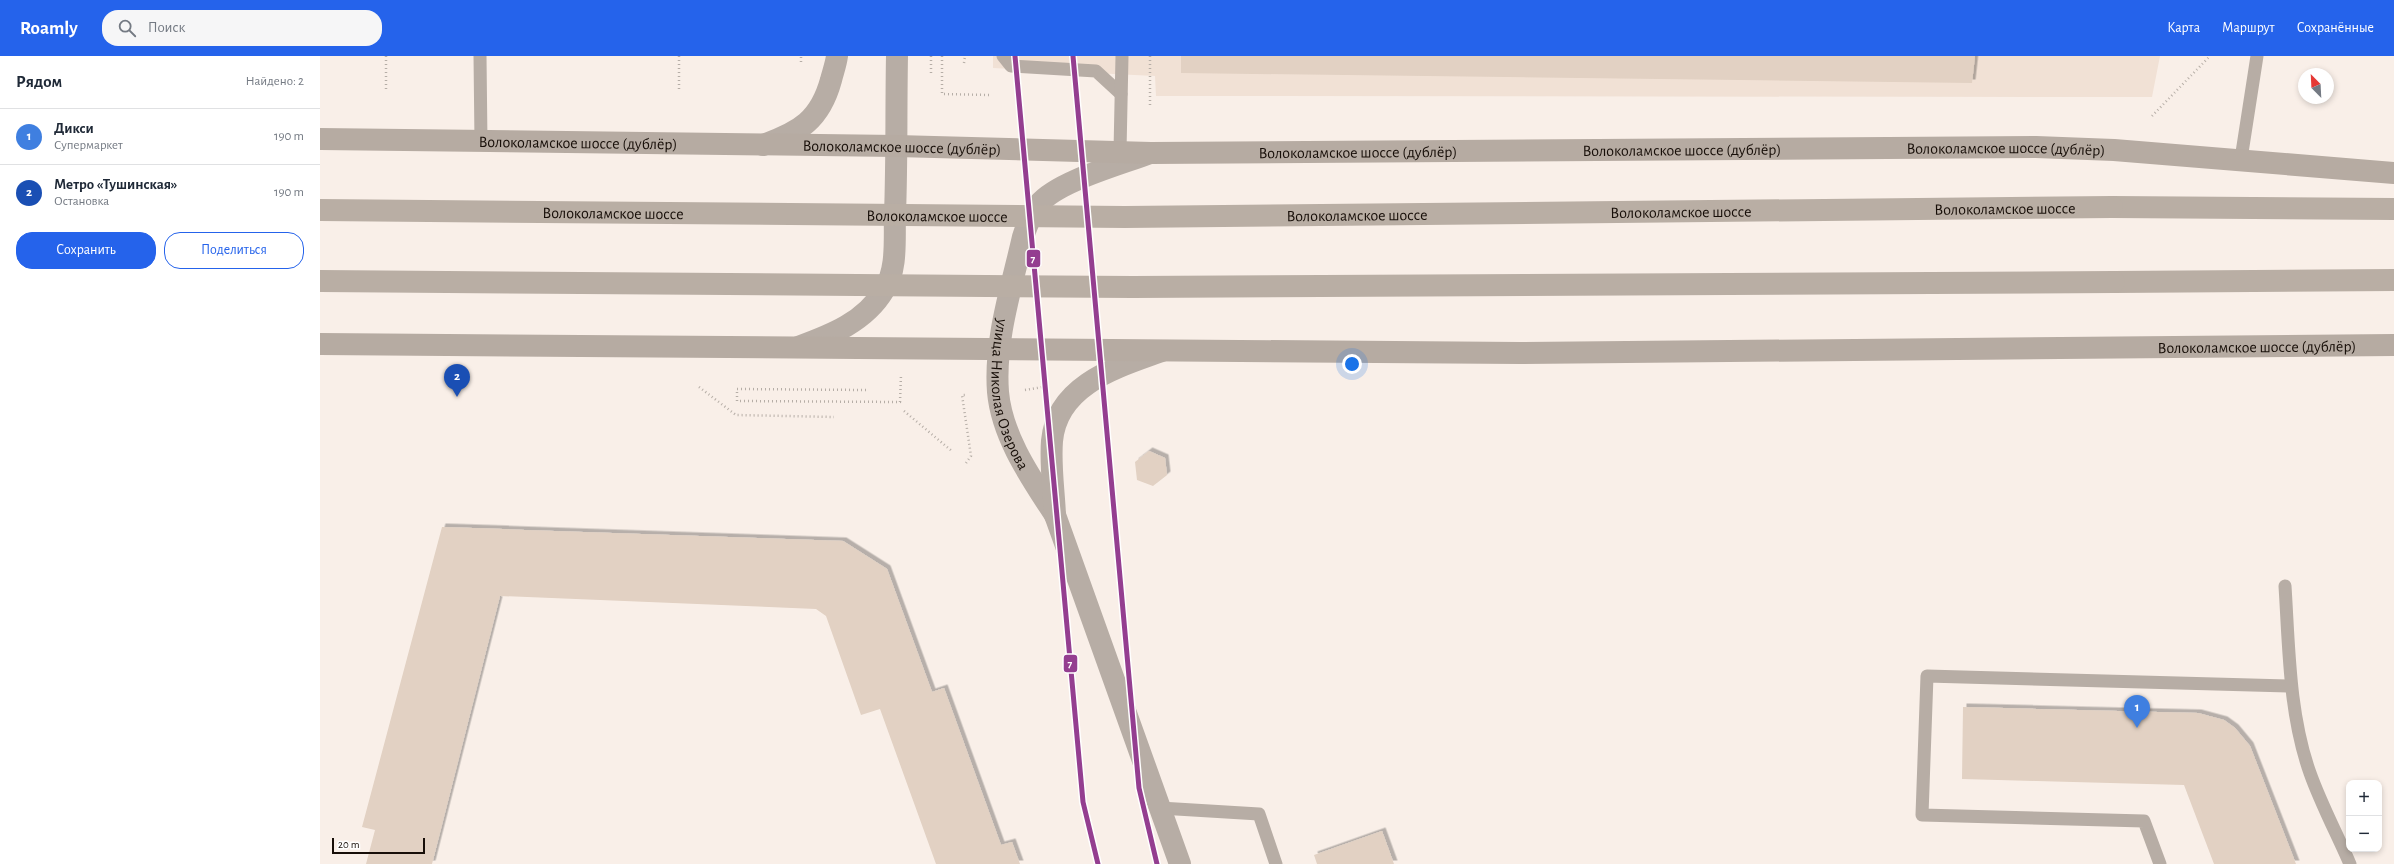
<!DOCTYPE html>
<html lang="ru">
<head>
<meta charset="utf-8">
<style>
  body { margin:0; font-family:"Alegreya Sans",sans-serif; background:#f6f6f7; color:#1f2937 }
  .controls { position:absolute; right:12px; bottom:12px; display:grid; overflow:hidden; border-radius:8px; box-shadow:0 2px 6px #0003 }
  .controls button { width:36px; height:36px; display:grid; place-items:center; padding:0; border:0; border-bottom:1px solid #e0e1e3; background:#fff; color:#1f2937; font:20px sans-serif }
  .compass { position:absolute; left:1978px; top:12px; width:36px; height:36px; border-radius:50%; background:#fff; box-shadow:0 2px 6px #0003; rotate:336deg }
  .scale { position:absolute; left:12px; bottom:10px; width:93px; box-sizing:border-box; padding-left:4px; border:2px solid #170e08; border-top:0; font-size:11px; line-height:14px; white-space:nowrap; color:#170e08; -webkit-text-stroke:3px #fff; paint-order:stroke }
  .you { position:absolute; left:1032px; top:308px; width:14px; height:14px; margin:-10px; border:3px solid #fff; border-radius:50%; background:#1a73e8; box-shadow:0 0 0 6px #1a73e833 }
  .badge { display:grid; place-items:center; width:26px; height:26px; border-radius:50%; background:#2563eb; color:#fff; font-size:13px; font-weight:700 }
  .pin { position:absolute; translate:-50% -33px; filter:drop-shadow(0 1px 2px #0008) }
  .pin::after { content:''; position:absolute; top:21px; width:14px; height:12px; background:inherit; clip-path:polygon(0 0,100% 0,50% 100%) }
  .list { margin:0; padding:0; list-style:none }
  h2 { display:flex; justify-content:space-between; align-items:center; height:52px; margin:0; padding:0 16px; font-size:17px }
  h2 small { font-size:13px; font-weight:400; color:#747a83 }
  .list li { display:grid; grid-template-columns:26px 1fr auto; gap:12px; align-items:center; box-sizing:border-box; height:56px; padding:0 16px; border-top:1px solid #e0e1e3 }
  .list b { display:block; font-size:15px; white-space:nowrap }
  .list p { margin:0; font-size:13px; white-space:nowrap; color:#747a83 }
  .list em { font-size:13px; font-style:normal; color:#747a83 }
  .actions { display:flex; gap:8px; padding:12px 16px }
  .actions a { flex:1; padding:9px 0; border:1px solid #2563eb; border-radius:16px; text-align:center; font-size:14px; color:#2563eb }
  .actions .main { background:#2563eb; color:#fff }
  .icon { flex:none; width:22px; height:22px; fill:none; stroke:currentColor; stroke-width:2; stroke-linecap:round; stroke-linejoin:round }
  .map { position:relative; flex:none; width:2074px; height:808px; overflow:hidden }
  header { display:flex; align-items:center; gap:24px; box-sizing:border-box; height:56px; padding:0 20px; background:#2563eb; color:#fff }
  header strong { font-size:19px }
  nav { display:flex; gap:22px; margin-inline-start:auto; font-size:14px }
  .search { width:280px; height:36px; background:#f6f6f7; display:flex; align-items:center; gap:10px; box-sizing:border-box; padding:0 14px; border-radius:16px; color:#747a83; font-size:15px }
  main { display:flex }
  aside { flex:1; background:#fff }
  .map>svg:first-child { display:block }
</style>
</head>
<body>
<header>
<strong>Roamly</strong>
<div class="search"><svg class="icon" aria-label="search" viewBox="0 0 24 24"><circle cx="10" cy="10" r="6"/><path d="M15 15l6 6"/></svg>Поиск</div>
<nav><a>Карта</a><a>Маршрут</a><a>Сохранённые</a></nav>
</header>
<main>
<aside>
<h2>Рядом<small>Найдено: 2</small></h2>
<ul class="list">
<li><span class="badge" style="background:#3f7fe0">1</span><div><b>Дикси</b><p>Супермаркет</p></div><em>190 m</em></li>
<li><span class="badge" style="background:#1a4fb4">2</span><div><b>Метро «Тушинская»</b><p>Остановка</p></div><em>190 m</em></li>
</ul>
<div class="actions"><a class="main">Сохранить</a><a>Поделиться</a></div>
</aside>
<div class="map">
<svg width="2074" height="808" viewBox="0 0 2074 808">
  <defs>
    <filter id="shadow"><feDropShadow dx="3.5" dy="-3.5" stdDeviation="0" flood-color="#0004"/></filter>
  </defs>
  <rect width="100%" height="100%" fill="#f9efe8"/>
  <!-- built -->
  <path fill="#f1e1d5" d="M673,0H1840L1832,41L836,40L835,20L673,12Z"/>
  <!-- building -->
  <g fill="#e2d1c3" filter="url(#shadow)">
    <path d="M861,0H1655L1652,27L861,17Z"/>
    <path d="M829,395L845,402L847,419L833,430L817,424L815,406Z"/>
    <path d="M122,471L523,485L567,513L612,636L624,632L681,789L692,786L700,808H616L560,653L541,659L506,560L496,553L180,540L112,808H46L55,774L42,771Z"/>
    <path d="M1643,651L1878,657L1904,664L1915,672L1930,690L1976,808H1894L1864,729L1642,723Z"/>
    <path d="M1062,775L1074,808H997L994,799Z"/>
  </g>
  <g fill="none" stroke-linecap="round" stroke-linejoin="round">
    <!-- path -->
    <g stroke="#b6aea7" stroke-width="2.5" stroke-dasharray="1 3" stroke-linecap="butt">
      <path d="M66,0V34"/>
      <path d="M622,0V38L670,39"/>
      <path d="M830,0V50"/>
      <path d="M481,6V0"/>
      <path d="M644,7L645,0"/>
      <path d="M611,17V0"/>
      <path d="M359,33V0"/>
      <path d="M1832,60L1890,0"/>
      <path d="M379,331L416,359L514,361"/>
      <path d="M546,334L417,333V345L580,346L581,319"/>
      <path d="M705,334L723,331"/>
      <path d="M584,355L633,396"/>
      <path d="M646,407L651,400L642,339H646"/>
    </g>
    <!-- lane -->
    <g stroke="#b7ada5" stroke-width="13">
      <path d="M160,0L161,86"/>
      <path d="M683,0L691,10L776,15L801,38"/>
      <path d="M800,95L802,0"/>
      <path d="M1921,103L1937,0"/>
      <path d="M1965,530C1969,592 1969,658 1990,717C2001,748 2017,778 2030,808"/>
      <path d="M840,752L939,758L956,808"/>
      <path d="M1840,808L1824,765L1602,759L1607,620L1971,630"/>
    </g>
    <!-- street -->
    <g stroke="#b7ada5" stroke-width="22">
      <path d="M443,89C480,76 500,64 511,24C513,16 516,8 517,0"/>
      <path id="s1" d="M830,97C802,108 738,125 719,148C711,157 707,169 703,181C692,230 674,284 678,336C682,381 711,422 735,459L860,808"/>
      <path d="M478,291C511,279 545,266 564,234C578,213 574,182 575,158C577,105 576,53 577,0"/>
      <path d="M735,459C734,435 730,409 732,385C737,328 798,311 842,295"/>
    </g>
    <!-- secondary -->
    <g stroke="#b6aba2" stroke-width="22">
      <path id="s2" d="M0,83L577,90L831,97L1716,91L1794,94L2074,117"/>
      <path id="s3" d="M0,288L1200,297L2074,289"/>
    </g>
    <!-- primary -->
    <g stroke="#b9aea4" stroke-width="22">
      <path d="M1792,151L2074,153"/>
      <path d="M1794,226L2074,224"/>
    </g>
    <!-- primary-bridge -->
    <g stroke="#b9aea4" stroke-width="22">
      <path id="s4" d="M0,154L805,161L1792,151"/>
      <path d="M0,225L813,231L1794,226"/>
    </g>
    <!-- metro-1 casing -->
    <g stroke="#fff" stroke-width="8">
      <g id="metro-1">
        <path d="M695,0L763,746L778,808"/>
        <path d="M753,0L819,732L837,808"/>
      </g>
    </g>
    <!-- metro-1 -->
    <use href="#metro-1" stroke="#943e90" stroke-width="5"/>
  </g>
  <g text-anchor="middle" stroke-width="3" stroke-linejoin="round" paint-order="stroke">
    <!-- street labels -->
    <g font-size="16" fill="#170e08" stroke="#fff">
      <text dy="6" stroke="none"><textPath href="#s2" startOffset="258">Волоколамское шоссе (дублёр)</textPath></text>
      <text dy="6" stroke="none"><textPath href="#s2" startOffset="582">Волоколамское шоссе (дублёр)</textPath></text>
      <text dy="6" stroke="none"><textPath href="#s2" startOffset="1362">Волоколамское шоссе (дублёр)</textPath></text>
      <text dy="6" stroke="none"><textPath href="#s2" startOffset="1686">Волоколамское шоссе (дублёр)</textPath></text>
      <text dy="6" stroke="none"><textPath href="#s2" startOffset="1038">Волоколамское шоссе (дублёр)</textPath></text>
      <text dy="6" stroke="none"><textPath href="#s4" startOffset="1685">Волоколамское шоссе</textPath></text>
      <text dy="6" stroke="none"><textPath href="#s4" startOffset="1361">Волоколамское шоссе</textPath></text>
      <text dy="6" stroke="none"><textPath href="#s4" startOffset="293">Волоколамское шоссе</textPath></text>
      <text dy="6" stroke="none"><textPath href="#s4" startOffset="1037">Волоколамское шоссе</textPath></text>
      <text dy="6" stroke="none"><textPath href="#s4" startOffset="617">Волоколамское шоссе</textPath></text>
      <text dy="6" stroke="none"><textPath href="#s3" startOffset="1937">Волоколамское шоссе (дублёр)</textPath></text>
      <text dy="6" stroke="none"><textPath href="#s1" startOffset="322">улица Николая Озерова</textPath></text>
    </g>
  </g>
  <g stroke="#fff" stroke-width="1.5">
    <rect x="706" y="193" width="15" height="19" rx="4" fill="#943e90"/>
    <rect x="743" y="598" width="15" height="19" rx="4" fill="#943e90"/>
  </g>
  <g font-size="11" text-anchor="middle" font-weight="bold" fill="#fff">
    <text x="713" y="206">7</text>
    <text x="750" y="611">7</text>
  </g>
</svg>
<div class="controls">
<button>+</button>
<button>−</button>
</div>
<svg class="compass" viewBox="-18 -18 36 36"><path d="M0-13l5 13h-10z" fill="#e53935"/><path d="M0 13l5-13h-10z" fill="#747a83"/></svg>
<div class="scale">20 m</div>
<div class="you"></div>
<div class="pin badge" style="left:1817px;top:672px;background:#3f7fe0">1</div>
<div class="pin badge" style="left:137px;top:341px;background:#1a4fb4">2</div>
</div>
</main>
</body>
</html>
